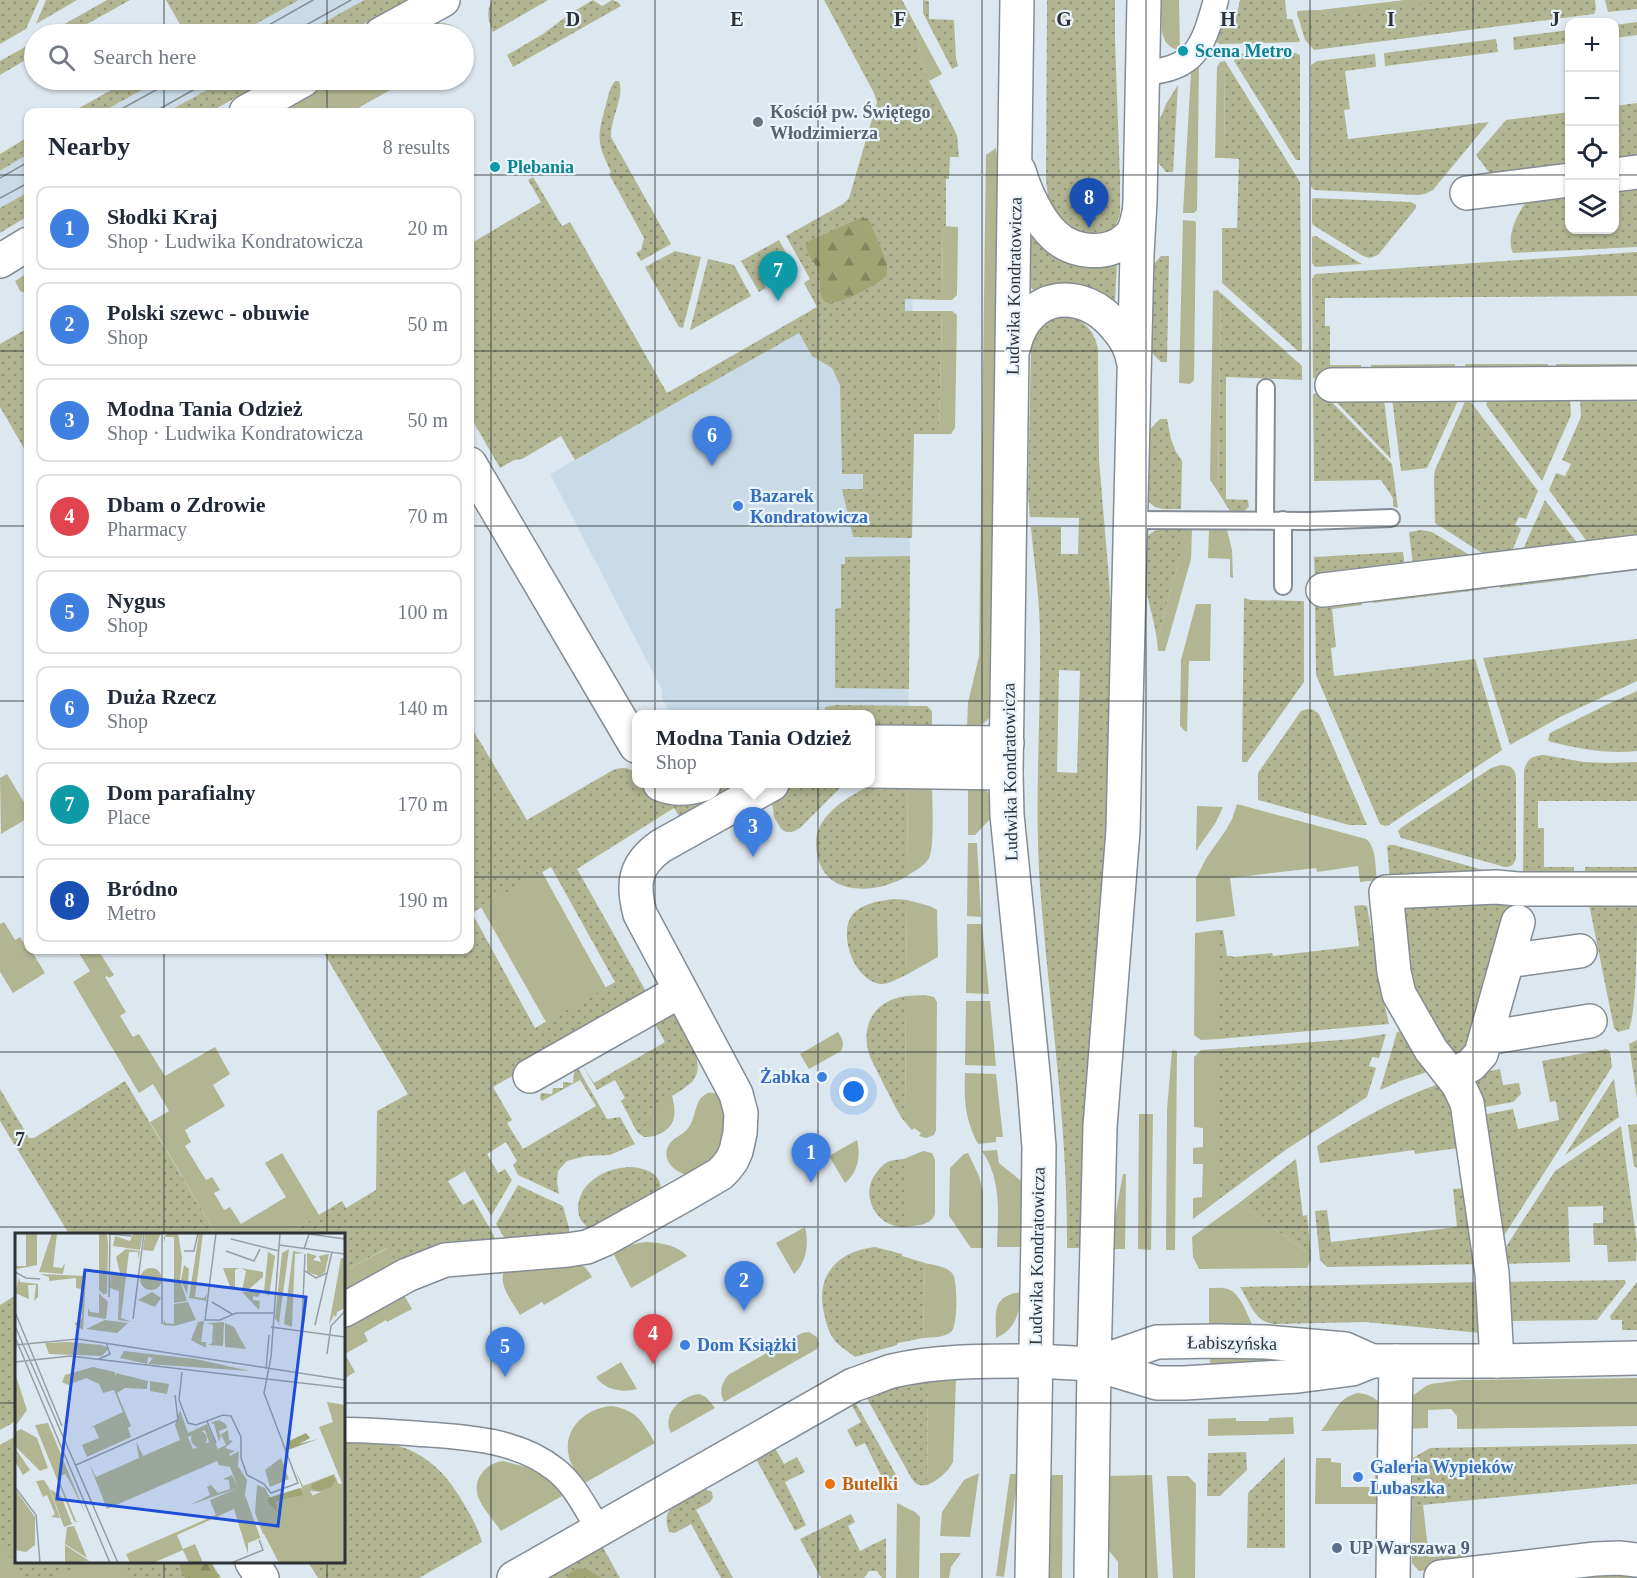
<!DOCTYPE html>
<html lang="en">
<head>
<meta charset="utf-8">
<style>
  body { margin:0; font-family:Georgia,serif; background:#f2f2f3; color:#1f2937 }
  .controls { position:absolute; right:18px; top:18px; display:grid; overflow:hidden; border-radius:12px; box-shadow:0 2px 4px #0004 }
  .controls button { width:54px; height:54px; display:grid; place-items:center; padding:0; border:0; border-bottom:2px solid #e0e1e3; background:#fff; color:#1f2937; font:30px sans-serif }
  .you { position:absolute; left:854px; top:1092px; width:21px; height:21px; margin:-15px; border:4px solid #fff; border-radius:50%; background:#1a73e8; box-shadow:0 0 0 9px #1a73e833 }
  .badge { display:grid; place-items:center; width:39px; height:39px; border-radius:50%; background:#9d4cbc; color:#fff; font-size:20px; font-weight:700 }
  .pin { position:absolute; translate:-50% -50px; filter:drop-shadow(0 2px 3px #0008) }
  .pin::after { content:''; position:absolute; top:32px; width:21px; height:18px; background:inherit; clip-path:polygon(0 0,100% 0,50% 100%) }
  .popup { position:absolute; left:632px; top:710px; width:243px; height:78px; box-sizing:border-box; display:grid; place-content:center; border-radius:12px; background:#fff; filter:drop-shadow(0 2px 4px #0005); font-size:20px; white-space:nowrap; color:#747a83 }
  .popup b { font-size:22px; color:#1f2937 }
  .popup::after { content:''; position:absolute; left:50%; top:100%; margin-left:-12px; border:12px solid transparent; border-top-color:#fff }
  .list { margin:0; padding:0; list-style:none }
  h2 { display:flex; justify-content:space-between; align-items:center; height:78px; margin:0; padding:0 24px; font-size:26px }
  h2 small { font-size:20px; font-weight:400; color:#747a83 }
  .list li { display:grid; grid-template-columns:39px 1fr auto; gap:18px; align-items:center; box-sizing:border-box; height:84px; margin:0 12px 12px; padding:0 12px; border:2px solid #e0e1e3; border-radius:12px }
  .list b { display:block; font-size:22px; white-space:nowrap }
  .list p { margin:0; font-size:20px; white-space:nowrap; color:#747a83 }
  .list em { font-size:20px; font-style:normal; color:#747a83 }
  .icon { flex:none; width:33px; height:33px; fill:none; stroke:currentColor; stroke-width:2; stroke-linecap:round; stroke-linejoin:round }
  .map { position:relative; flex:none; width:1637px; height:1578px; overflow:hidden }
  .search { position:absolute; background:#fff; box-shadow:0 2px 4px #0004; left:24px; top:24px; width:450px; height:66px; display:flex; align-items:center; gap:15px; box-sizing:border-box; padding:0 21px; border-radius:33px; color:#747a83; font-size:22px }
  .panel { position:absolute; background:#fff; box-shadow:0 2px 4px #0004; left:24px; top:108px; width:450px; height:846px; border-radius:12px }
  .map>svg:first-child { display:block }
</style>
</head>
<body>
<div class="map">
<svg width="1637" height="1578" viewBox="0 0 1637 1578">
  <defs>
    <pattern id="grass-dots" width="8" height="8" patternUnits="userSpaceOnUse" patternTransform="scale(1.5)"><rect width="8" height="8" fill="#b2b592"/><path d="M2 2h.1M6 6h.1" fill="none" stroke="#919478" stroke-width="1.8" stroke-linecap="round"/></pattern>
    <pattern id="forest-firs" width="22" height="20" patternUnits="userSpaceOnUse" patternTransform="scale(1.5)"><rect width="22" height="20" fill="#a1a574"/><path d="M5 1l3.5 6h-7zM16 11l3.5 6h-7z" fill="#848760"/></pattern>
  </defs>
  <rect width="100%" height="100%" fill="#dde7ef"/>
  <!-- built -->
  <g fill="#cadbe7">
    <path d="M299,0H364L303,34H238Z"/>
    <path d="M160,80H225L167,112H102Z"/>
    <path d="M28,154V192L0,208V171Z"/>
    <path d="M913,268L908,726L870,714H671L662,698V690L550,474Z"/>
  </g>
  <!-- grass -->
  <g fill="url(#grass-dots)" fill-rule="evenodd">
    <path d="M0,0H39L26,29L0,44Z"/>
    <path d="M46,0H77L36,24Z"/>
    <path d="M107,0H130L82,27L86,34H47Z"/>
    <path d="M166,0H299L238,34H184L185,33Z"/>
    <path d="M364,0H407L346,34H303Z"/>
    <path d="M492,0H548L493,32C488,21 486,11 492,0Z"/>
    <path d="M593,0L602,6L612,0L618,2L621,6L513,67L507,55L543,34L571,13Z"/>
    <path d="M824,0H902L916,26L921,60L929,81L957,135L959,157H950L949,179H946V226L943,227L942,300L905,299V311H942L939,434H914L912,538L853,537L842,489H863V474H842L840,385L832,368L812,356L799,333L575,460L561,436L522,459L514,460L500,468L470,416V244L541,202L528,180L533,177L562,226L570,222L667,393L817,307L804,283L810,279L786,236L843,204L849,198L877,102L874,93Z"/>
    <path d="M923,0L929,1V19L954,20L956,58L958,66L952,69L923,13Z"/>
    <path d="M1047,0H1115V40L1120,179V214L1115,227L1107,235L1071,233L1049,204L1046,181Z"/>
    <path d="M1240,0H1285L1287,19H1292L1300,42L1220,44L1214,41L1221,18L1235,22Z"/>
    <path d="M1407,0H1595L1596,9L1594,14L1314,50L1305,40L1297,13L1298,11L1321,10Z"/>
    <path d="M1605,0H1637V9L1608,12Z"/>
    <path d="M1637,22V35L1615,38V25Z"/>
    <path d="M1569,30V43L1514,50L1513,37Z"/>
    <path d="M1496,39L1498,52L1385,66L1384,53Z"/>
    <path d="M34,42V55L0,75V61Z"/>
    <path d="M1293,52L1300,55V160H1296L1234,61L1237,54Z"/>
    <path d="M1375,54L1376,67L1345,71L1350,109L1344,110L1348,139L1489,122L1433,190L1425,194L1416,195L1314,190L1311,187V65L1317,61Z"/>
    <path d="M1225,61L1300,182L1302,351H1298L1222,283V228H1237L1239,159L1224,158Z"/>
    <path d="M129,80H160L102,112H72Z"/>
    <path d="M225,80H268L210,112H167Z"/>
    <path d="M615,81H619C625,97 610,119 611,137L671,244L641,261L636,253L641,250L644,238L609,174L611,172C597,143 597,138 605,108C608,98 609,88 615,81Z"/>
    <path d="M1178,85L1173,172H1166L1157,161V131L1160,119L1166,104Z"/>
    <path d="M1637,103V160H1615L1614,106Z"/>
    <path d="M1569,112V171L1494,179L1476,155L1506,120Z"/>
    <path d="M28,137V154L0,171V154Z"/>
    <path d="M1637,179V247L1513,253C1505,236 1518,213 1528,199L1569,187L1570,230H1614L1615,182Z"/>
    <path d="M28,192V216L0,233V208Z"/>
    <path d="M1313,198L1411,202L1416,205V208L1378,255L1370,258L1363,256L1313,225L1312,223V200Z"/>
    <path d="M1033,233L1117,263L1115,300L1113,301C1082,284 1070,279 1035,290L1032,289L1030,285L1031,235Z"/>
    <path d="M1313,236H1316L1362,264L1315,267L1312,263V238Z"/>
    <path d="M779,240L789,258L766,271L763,283L766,288L759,292L741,261Z"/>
    <path d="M675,251L701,257L683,328L679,327L645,267Z"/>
    <path d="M1637,252V296L1325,298V326H1330V365H1361V378H1313L1312,279L1315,274Z"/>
    <path d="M1161,256H1169L1167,362H1161L1150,351L1151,267Z"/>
    <path d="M708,259L734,265L751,296L691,330H690Z"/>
    <path d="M1221,293L1302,366V380L1226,377V499L1248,500L1249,507L1244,511H1230L1218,492Z"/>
    <path d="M1063,316C1082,317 1095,331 1098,349L1099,460L1109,579L1111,615L1108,816L1104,897L1085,1100L1082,1188V1248H1067C1068,1126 1049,1007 1040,886C1034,802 1041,719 1040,636C1040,600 1034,563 1031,527H1061V554H1078L1079,518L1030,517L1028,494L1031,347C1036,330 1045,321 1063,316ZM1059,670L1080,671L1077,773L1057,772Z"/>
    <path d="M28,328V455L0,407V344Z"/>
    <path d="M1455,364V377H1372L1371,365Z"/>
    <path d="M1465,364H1548V377H1466Z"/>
    <path d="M1556,364H1637V376L1557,377Z"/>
    <path d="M1491,389L1570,397L1571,415L1542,481L1486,405Z"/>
    <path d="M1637,389V541L1591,547L1549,490L1556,473L1565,476L1571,464L1562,460L1581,417L1580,397Z"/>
    <path d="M1325,390H1383L1391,459Z"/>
    <path d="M1391,390H1463L1427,468L1401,471Z"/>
    <path d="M1322,392L1392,464L1398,508L1393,506V498L1381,480L1314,481L1313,394Z"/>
    <path d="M1467,397L1538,491L1526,519L1519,517L1515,525L1521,529L1508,561L1496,562L1435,523L1434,478L1435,470Z"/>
    <path d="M1160,419H1167L1171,439L1176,452L1182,461L1181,509C1166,509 1153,512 1145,496L1149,430Z"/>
    <path d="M1545,500L1581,548L1520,556Z"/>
    <path d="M1180,529V556L1157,641C1155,621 1147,601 1145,581C1145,572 1143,541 1149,535C1157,527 1170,529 1180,529Z"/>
    <path d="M1421,530L1432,532L1484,564L1414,573L1409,532Z"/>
    <path d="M1403,552L1406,574L1315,578L1314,557Z"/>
    <path d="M910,556L909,689L835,688V609L841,608V564H845V557Z"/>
    <path d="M1588,568L1589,577L1500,588L1499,579Z"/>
    <path d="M1486,580L1487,589L1373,603L1372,594Z"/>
    <path d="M1361,595L1362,605L1332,609L1336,647L1331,648L1334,676L1475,659L1502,750L1389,825L1385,826L1380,824L1316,675L1315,600Z"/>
    <path d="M1244,598L1251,600L1304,601V682L1247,762H1242Z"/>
    <path d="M1637,639V681L1560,717L1510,745L1483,658Z"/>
    <path d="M1637,691V751C1607,754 1580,749 1551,742L1548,740L1550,733L1608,704Z"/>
    <path d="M836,705L927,706L932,711V729L870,728V714H825V707Z"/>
    <path d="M1308,709L1314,710L1319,714L1367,825H1349L1258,800V773L1301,711Z"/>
    <path d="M470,725L527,820L613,770C621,767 629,767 636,773V784H643L648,790L702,796L729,784L732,791L682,821L674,808L577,869L648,995L657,994L493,1087L512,1120L507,1123L523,1149L596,1106L580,1080L542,1101L540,1098L541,1093L552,1094L553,1088H563V1082L573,1083L575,1063L607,1119L620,1117L635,1144L610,1155L586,1156L567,1161L558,1171L557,1182L559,1194L518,1175L513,1165L517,1161L506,1142L487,1154L498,1173L505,1169L512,1180L491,1216L465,1171L448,1181L463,1205L473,1199L498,1243L396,1264L387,1248L344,1271V1234H287L342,1201L346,1208L376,1190L377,1111L408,1094L322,950H470ZM551,867L615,982L535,1028L472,913Z"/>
    <path d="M1544,755L1584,762L1609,763L1637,762V801H1538V828H1544V867H1574V877L1523,876L1524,770C1528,758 1532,756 1544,755Z"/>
    <path d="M1501,765C1510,765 1515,768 1516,778V858C1514,865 1511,867 1505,867L1401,838L1398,831L1402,827L1491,768Z"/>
    <path d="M882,780L908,781L907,876C879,893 828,898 818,858C816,850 815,838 818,831C827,806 860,790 882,780Z"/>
    <path d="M797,784H841L839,789L800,828L792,832H786L781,829L774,817L772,803L778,792Z"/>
    <path d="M1389,845H1394L1494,873L1390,878L1387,847Z"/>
    <path d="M1585,867H1637V880L1585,877Z"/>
    <path d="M895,899L907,900L906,975C899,978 888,985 880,984C854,980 838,935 852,915C861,904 881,900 895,899Z"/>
    <path d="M1637,899C1637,926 1637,1011 1629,1029L1618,1032L1614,1028L1589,904Z"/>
    <path d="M1513,901L1514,908L1474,1046L1456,1055L1450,1053L1403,983L1399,902Z"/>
    <path d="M1362,905L1367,906L1381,985L1393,1004L1385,1006L1389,1024L1218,1039V930H1223L1227,956H1232L1233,957L1272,953L1273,956L1359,946L1354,906Z"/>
    <path d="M906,996L905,1122L901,1117C893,1103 886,1089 879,1075C876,1068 871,1061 869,1054C860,1023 876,1000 906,996Z"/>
    <path d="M674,1013C684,1031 709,1063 692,1082C686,1087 679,1092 672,1096C678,1118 669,1137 644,1137L637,1132L621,1101L625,1098L615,1080L597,1090L581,1063L594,1083L665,1042L654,1022Z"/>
    <path d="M1407,1030L1430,1071L1400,1081L1380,1090L1397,1032Z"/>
    <path d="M1386,1034L1379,1058L1372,1057L1369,1066L1376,1068L1367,1097L1287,1149L1218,1200V1049L1353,1039Z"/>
    <path d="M1637,1040V1099L1629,1044Z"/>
    <path d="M1606,1049L1610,1051L1612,1067L1496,1248L1477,1116L1513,1109L1518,1129L1559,1120L1556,1101L1550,1102L1542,1061Z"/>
    <path d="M1500,1069L1503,1085L1519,1083L1521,1094L1513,1102L1479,1108L1472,1075Z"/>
    <path d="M1614,1079L1619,1117L1565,1155L1613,1080Z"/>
    <path d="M125,1081L216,1234H69L0,1121V1089L29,1138H34Z"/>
    <path d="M1436,1085H1443L1450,1088L1458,1148L1415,1154L1414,1150L1320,1163L1317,1146C1357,1121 1391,1101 1436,1085Z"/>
    <path d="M1637,1124V1168L1634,1166L1628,1125Z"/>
    <path d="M1621,1126L1637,1244L1636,1261L1608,1262L1607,1245H1594L1593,1223H1603V1206L1568,1207L1570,1262L1503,1264L1502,1253L1555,1171Z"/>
    <path d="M904,1159V1227C876,1227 859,1195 876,1173C880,1168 884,1163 890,1161C894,1160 900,1159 904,1159Z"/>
    <path d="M1296,1159L1303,1216L1307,1215L1311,1255L1239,1203Z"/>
    <path d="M632,1167C647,1169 661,1173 661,1191L592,1229C583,1225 579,1220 578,1210C577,1182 607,1167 632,1167Z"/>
    <path d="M518,1185L563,1206L569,1228V1233L565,1235L507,1242L496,1224Z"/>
    <path d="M1466,1188L1482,1264L1327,1267L1320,1260L1315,1211L1327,1210L1331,1242L1457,1227L1453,1189Z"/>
    <path d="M875,1247L902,1254V1256L925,1263L923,1338L898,1343L897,1345L855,1357C849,1352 842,1348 837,1343C829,1335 826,1323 824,1313C815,1275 838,1251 875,1247Z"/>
    <path d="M1625,1280L1626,1283L1597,1320L1510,1321L1499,1282Z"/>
    <path d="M1483,1282L1480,1333L1365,1322L1274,1324C1254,1322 1250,1302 1240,1287Z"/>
    <path d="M1637,1282V1330H1622V1320H1611L1610,1316Z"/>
    <path d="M16,1295V1421L0,1430V1305Z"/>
    <path d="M928,1381L927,1485C920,1486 916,1485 912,1479L865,1395L895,1386Z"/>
    <path d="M854,1400L899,1480L886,1486L865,1443L856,1447L847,1430L861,1422L851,1404Z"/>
    <path d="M16,1436V1562H211L221,1578H0V1445Z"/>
    <path d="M344,1442C400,1436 437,1455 464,1504C471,1516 478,1528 482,1542L419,1578H318L308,1562H344Z"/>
    <path d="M1637,1444V1484L1412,1506L1413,1458L1430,1448Z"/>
    <path d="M775,1448L784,1464L797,1457L805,1472L785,1482L806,1525L795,1531L755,1457Z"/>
    <path d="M1246,1452L1247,1470L1220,1496H1207L1208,1453Z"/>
    <path d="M1285,1457V1548H1247L1248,1493Z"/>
    <path d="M705,1489L712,1492L713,1498L710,1502L696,1510L733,1578H721L691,1524L675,1533L669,1532C662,1512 671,1506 687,1497C693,1493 697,1490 705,1489Z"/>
    <path d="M851,1514L855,1522L848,1526L860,1551L886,1538V1578H882L877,1571H869L864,1578H821L800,1539Z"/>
    <path d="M601,1544L620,1578H542Z"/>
    <path d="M1637,1569V1578H1582L1585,1574Z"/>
  </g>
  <!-- forest -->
  <g fill="url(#forest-firs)">
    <path d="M863,217L870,222L887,263V275C881,283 833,309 825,302C818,295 821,283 819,274C817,263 807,257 806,245L809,241Z"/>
    <path d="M179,1562H210L219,1578H185L181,1570Z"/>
    <path d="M578,1568L589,1570L601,1578H567L569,1574Z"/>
  </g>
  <!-- green -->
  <g fill="#b2b592">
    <path d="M1162,0H1179L1180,50C1156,47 1162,18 1162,0Z"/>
    <path d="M1406,0H1449L1298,18L1297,13L1298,11L1321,10Z"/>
    <path d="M437,23C453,22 463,30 471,44L464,48V34H414Z"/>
    <path d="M916,26L942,74L929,81L921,60Z"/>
    <path d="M1225,61L1224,158H1215L1217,67L1220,62Z"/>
    <path d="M1199,66L1197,210L1194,213H1183L1191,72Z"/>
    <path d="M336,80H408L351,112H287L293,104Z"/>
    <path d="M996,148L998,165L990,716C985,725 977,727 967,728L968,703L979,656L986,155Z"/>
    <path d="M1183,220L1195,221L1196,223L1194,380L1190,384L1179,383Z"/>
    <path d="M943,226L958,227L957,295L952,300H942Z"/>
    <path d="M28,273V294L20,291L15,281Z"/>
    <path d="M1218,290L1221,294L1218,492L1210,480L1213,291Z"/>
    <path d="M942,311H952L957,315L955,428L951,434H939Z"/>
    <path d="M1180,529H1192L1191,559L1165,651H1158L1157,641L1180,556Z"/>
    <path d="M1209,529L1227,530L1232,550L1233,578L1230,577V559L1208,558Z"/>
    <path d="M1196,604H1211L1210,661H1189L1187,732L1185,731L1180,726L1181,660Z"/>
    <path d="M7,774L28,809V818L1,834L0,778Z"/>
    <path d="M908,781L932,782C932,797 935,847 929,858C925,866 914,871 907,876Z"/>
    <path d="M968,783C994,790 990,793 991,818L975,835H968Z"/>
    <path d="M1237,804L1366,839C1377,848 1375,867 1377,880L1360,882L1358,866L1317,872L1316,868L1230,878L1235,916L1196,922V878L1207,857L1226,830L1232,819Z"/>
    <path d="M1197,806L1223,807L1216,822L1196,851Z"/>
    <path d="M968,843H977L981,917L967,916Z"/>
    <path d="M542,872L606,988L546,1022L481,907Z"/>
    <path d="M907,900L930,906L937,910L938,957L906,975Z"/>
    <path d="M4,922L15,940L20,937L26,946L28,945V950H31L45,973L13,993L0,972V924Z"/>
    <path d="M967,924H982L989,994L966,993Z"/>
    <path d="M1218,930V1039L1201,1040L1194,1035L1195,933Z"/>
    <path d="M77,950H98L114,975L109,978L107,976L105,977L126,1012L120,1016L133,1037L139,1034L165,1076L215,1047L230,1074L213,1085L225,1106L185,1130L191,1142L185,1146L206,1180L212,1177L220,1190L214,1193L224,1210L230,1207L241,1224L286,1197L265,1163L282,1153L319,1215L287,1234H216L150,1122L169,1111L153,1084L139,1093L73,982L90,971Z"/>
    <path d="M925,995L934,997L937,1002L936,1130L934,1135L926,1138L919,1136L921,1133L914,1128L912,1130L905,1122L906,996Z"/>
    <path d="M966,1001H990L996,1066L965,1065Z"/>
    <path d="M838,1032C842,1038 845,1044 841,1051L809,1069L800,1054Z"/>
    <path d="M1218,1049V1200L1193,1219V1198L1202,1197L1203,1164H1193V1148L1203,1147V1128L1194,1127V1057L1201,1050Z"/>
    <path d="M1172,1050L1177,1051L1175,1250H1166L1167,1110Z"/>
    <path d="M965,1073L996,1074L1003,1137H996V1142L978,1144C965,1119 964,1101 965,1073Z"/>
    <path d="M708,1093C723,1091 724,1103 729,1115L718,1157L688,1175C671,1172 658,1154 673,1140C679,1135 686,1133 690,1125C697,1114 694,1099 708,1093Z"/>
    <path d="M672,1096C674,1104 676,1113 673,1121C668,1133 651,1140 639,1134L655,1113Z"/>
    <path d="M1139,1114H1153L1151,1250L1138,1249Z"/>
    <path d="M857,1140C861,1156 858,1172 845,1183L829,1156Z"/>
    <path d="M997,1150L999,1163L1021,1181L1022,1247H997C998,1213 1002,1180 982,1151Z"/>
    <path d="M923,1151L932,1153L935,1160V1214C930,1227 915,1225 904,1227V1159Z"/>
    <path d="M968,1153L979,1176L983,1192V1248H971L949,1216L950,1168L964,1154Z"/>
    <path d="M1123,1174H1126L1125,1249H1111L1112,1233Z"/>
    <path d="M1239,1203L1311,1255V1260L1307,1268L1199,1269L1193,1257L1192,1237Z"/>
    <path d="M805,1227C809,1243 807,1262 794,1274L776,1243Z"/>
    <path d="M647,1242C661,1243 677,1245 687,1256L631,1288L614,1255C621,1246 636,1243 647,1242Z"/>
    <path d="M388,1248L396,1264L344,1294V1271Z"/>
    <path d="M576,1263C584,1265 588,1270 592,1277L544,1305L542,1302L520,1315C513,1302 498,1286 504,1271Z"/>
    <path d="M925,1263C933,1265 946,1266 952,1273C958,1279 958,1327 951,1332C943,1338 932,1337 923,1338Z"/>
    <path d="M1209,1288C1215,1288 1222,1287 1228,1289C1240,1293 1247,1314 1252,1324L1209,1326Z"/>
    <path d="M1021,1292C1020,1312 1016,1329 996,1338C996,1313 991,1296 1021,1292Z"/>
    <path d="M404,1295L412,1309L387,1322L386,1320L364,1333L368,1341L345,1354L355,1372L347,1377H344V1330L354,1322Z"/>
    <path d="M809,1332L817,1337L819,1344L817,1349L724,1402C719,1392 721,1384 728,1375L802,1333Z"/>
    <path d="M1349,1355L1210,1367V1356Z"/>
    <path d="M621,1362L637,1389C622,1393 605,1390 596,1377Z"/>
    <path d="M956,1377L953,1462C948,1472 937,1481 927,1485L928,1381Z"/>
    <path d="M1637,1378V1426L1457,1429V1416L1451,1409L1428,1410V1428L1403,1429L1411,1397L1426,1386L1431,1384L1461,1380Z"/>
    <path d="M1358,1393C1383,1396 1383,1409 1387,1429L1321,1431C1334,1416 1337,1397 1358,1393Z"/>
    <path d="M699,1394L706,1397L715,1408L671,1433C661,1414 681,1396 699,1394Z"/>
    <path d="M611,1406C637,1410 642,1421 655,1443L583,1484C579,1477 574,1470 571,1463C559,1433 582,1409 611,1406Z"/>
    <path d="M1293,1417L1294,1434L1208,1436V1419L1236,1418V1421H1268L1269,1418Z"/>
    <path d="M1316,1458H1331V1462L1341,1463V1487H1375V1468L1377,1469V1504H1315Z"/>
    <path d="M503,1461C518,1465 538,1469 551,1479C556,1483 559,1490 562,1496L501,1531C494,1521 484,1510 479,1499C471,1481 485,1463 503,1461Z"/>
    <path d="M979,1473L970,1537L940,1536L942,1512L964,1480Z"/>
    <path d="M1010,1474H1017V1483L1004,1577L996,1576Z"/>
    <path d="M1047,1475H1063L1062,1578H1046Z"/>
    <path d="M1152,1475L1158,1578H1118V1562L1107,1548L1108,1476Z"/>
    <path d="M1167,1476H1188L1196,1484L1195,1578H1173Z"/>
    <path d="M897,1503L915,1512L920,1517L919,1578H896Z"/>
    <path d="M1423,1505L1429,1557L1468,1554L1469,1558L1464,1566L1419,1571L1412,1563V1506Z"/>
    <path d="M0,1541L22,1578H0Z"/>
    <path d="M940,1553H961L951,1567L949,1578H940Z"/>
    <path d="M74,1562H114L128,1578H49L73,1569Z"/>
  </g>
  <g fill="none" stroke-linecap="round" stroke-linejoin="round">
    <!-- service casing -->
    <g stroke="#848d95" stroke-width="20">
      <g id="service">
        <path d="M1130,520L1308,521L1391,518"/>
        <path d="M1265,520L1266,388"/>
        <path d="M1283,520V586"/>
      </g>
    </g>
    <!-- pedestrian casing -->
    <g stroke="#848d95" stroke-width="27">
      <g id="pedestrian">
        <path d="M1143,73C1197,69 1203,46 1216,0"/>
        <path d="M344,1430C370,1430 395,1432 421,1434C467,1437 519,1440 556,1470C575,1485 586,1509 599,1530"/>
      </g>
    </g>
    <!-- minor casing -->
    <g stroke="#848d95" stroke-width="36">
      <g id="minor">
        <path d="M1614,175L1637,172"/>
        <path d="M1467,193L1570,180"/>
        <path d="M1332,385L1637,383"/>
        <path d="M470,464L636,746"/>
        <path d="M1323,590L1637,552"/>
        <path d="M870,742L1007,743"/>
        <path d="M870,771L1006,773"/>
        <path d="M660,784C674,790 689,789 704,784"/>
        <path d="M1507,961L1580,951"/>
        <path d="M1486,1038L1590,1021"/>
        <path d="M1452,1075L1471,1065L1481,1054L1518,922"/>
        <path d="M530,1076L680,991"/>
        <path d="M344,1310L407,1275L445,1260L568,1250L587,1247L603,1240L684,1195L720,1174L726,1168L732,1160L736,1151L740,1133L741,1113L736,1094L640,914C632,884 634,865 661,846L772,784"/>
        <path d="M1497,1361L1492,1273L1467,1103L1458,1084L1431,1050L1399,994L1394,972L1386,892L1496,887L1518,889H1637"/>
        <path d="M252,1562L262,1578"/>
        <path d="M1441,1577L1595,1559L1619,1558L1637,1560"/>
        <path d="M514,1578L853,1385C866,1381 879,1375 892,1371C939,1360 987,1361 1035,1361"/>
        <path d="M1393,1578L1396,1361"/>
      </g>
    </g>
    <!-- tertiary casing -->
    <g stroke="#848d95" stroke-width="36">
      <g id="tertiary">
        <path d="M381,34L443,0"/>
        <path d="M246,112L303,80"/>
        <path d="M0,261L28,244"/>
        <path d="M1035,1361L1094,1364L1157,1383H1184L1298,1376L1352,1369L1372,1361H1497L1637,1358"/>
        <path d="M1094,1364L1157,1342L1217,1341L1266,1342L1345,1349L1372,1361"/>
      </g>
    </g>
    <!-- secondary casing -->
    <g stroke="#848d95" stroke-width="36">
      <g id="secondary">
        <path d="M1017,0L1006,773L1007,815L1034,1083L1039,1147L1038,1235L1032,1578"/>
        <path d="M1019,171C1025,192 1039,222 1055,236C1073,253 1108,257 1128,238C1135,232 1137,222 1139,213"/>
        <path d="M1014,346C1027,291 1083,286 1116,327C1124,336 1131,347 1133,360"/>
        <path d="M1091,1578L1094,1364L1100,1127L1123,830L1137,254L1140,200L1144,0"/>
      </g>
    </g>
    <!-- service -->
    <use href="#service" stroke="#fff" stroke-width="16"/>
    <!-- pedestrian -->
    <use href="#pedestrian" stroke="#fff" stroke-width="24"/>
    <!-- minor -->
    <use href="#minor" stroke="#fff" stroke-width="33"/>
    <!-- tertiary -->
    <use href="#tertiary" stroke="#fff" stroke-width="33"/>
    <!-- secondary -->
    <use href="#secondary" stroke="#fff" stroke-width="33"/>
    <!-- tram -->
    <g stroke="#878e93" stroke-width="1.5">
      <path d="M253,34L313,0"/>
      <path d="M290,34L351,0"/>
      <path d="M116,112L174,80"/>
      <path d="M154,112L211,80"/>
      <path d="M0,178L28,162"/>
      <path d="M0,198L28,183"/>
    </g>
  </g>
  <!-- grid -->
  <path fill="none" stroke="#2e3235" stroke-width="1.5" stroke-opacity="0.55" d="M164,0V34M327,0V34M491,0V1578M655,0V1578M818,0V1578M982,0V1578M1146,0V1578M1310,0V1578M1473,0V1578M164,80V112M327,80V112M0,175H28M470,175H1570M1614,175H1637M0,351H28M470,351H1637M0,526H28M470,526H1637M0,701H28M470,701H1637M0,877H28M470,877H1637M164,950V1234M327,950V1234M0,1052H1637M0,1227H1637M0,1403H16M344,1403H1637M164,1562V1578M327,1562V1578"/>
  <!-- markers -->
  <g fill="#0f9aa8" stroke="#eaf4fc" stroke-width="2">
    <circle cx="1183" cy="51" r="6"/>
    <circle cx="495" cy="167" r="6"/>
  </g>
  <circle fill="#6b7280" stroke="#eaf4fc" stroke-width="2" cx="758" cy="122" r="6"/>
  <g fill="#3f7fe0" stroke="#eaf4fc" stroke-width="2">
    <circle cx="738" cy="506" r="6"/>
    <circle cx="822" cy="1077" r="6"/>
    <circle cx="685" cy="1345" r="6"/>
    <circle cx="1358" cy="1477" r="6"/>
  </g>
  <circle fill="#e8710a" stroke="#eaf4fc" stroke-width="2" cx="830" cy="1484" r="6"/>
  <circle fill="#5c6f8a" stroke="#eaf4fc" stroke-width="2" cx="1337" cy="1548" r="6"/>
  <g text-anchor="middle" stroke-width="4.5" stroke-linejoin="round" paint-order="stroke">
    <!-- culture labels -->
    <g font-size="18" font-weight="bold" fill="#0d838f" stroke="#eaf4fc" text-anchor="start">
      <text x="1195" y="57">Scena Metro</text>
      <text x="507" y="173">Plebania</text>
    </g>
    <!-- worship labels -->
    <g font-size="18" font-weight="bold" fill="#5b616d" stroke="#eaf4fc" text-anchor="start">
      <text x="770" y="118">Kościół pw. Świętego<tspan x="770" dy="21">Włodzimierza</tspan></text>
    </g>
    <!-- street labels -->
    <g font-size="18" fill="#2e3235" stroke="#eaf4fc">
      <text transform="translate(1014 286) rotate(-89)" y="6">Ludwika Kondratowicza</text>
      <text transform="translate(1010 772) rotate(-91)" y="6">Ludwika Kondratowicza</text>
      <text transform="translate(1037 1256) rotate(-89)" y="6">Ludwika Kondratowicza</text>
      <text transform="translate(1232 1343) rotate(1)" y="6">Łabiszyńska</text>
    </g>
    <!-- shop labels -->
    <g font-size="18" font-weight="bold" fill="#366cbe" stroke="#eaf4fc" text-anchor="start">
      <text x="750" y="502">Bazarek<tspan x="750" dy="21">Kondratowicza</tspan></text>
      <text x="810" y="1083" text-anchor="end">Żabka</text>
      <text x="697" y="1351">Dom Książki</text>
      <text x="1370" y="1473">Galeria Wypieków<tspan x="1370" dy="21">Lubaszka</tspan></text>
    </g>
    <!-- food labels -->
    <g font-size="18" font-weight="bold" fill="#c56008" stroke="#eaf4fc" text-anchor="start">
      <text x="842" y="1490">Butelki</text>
    </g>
    <!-- service labels -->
    <g font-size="18" font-weight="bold" fill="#4e5e75" stroke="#eaf4fc" text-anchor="start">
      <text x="1349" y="1554">UP Warszawa 9</text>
    </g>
  </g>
  <!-- overview -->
  <g transform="translate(15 1233)">
    <rect width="330" height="330" fill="#dde7ef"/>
    <path d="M11,0H22V32L2,36L0,33V28L1,33H11ZM37,0H42L38,34L47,35L50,30L48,41L24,39ZM84,0H92L93,12L92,60L89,62L84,57ZM119,0H128L125,17L98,13L100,3L115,8ZM130,0H146L138,18L128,17ZM154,0H163L167,25L165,47L172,68L159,70V4H150V9L148,4ZM184,0H188L180,64L189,65L192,61L191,68L174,65ZM111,16L125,18L123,27V19H114L106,85L117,89L103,87L104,58L95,55L96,38L105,40L101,24ZM278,18L289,20L280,21L277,94L269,91ZM253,19L260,23L254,63L249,59ZM292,20L302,23L298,27L306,29L304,23L314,21L310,39L304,43L292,39ZM326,25H330V75L322,79L321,84L319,82L314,92ZM169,32L174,36L172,62L166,47ZM208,35H224L220,37V54L225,56H216ZM226,35L248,39V44L233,57L227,58L231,38ZM125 46a11 11 0 1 1 22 0a11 11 0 1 1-22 0ZM25,41L71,43L68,97L59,91L67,85L66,56L61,55V45L34,48V44ZM4,44L5,49L23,51V64L19,68L21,52H13L14,66L0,60ZM137,59L146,65L140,74L123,67ZM227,59H246L243,64L238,63V67L245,68L244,77ZM84,60L93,69L91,86L73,83V75L75,79L84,80ZM173,69L181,87L159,93L148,92L150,86V90L159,91V71ZM90,87L113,90L102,100L71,96ZM209,89L208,113L193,112L197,110L198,92L192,90ZM210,90L219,94L231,116L210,114ZM53,109L86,112L94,115L87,123L34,121L30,110ZM109,118L181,126L235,138L133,131L138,125L133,124L132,131L105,125ZM78,134L100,139V145L101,140L133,148L132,156L110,155L102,160L116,193L113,195L116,204L72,224L67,212L84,205L79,194H76L108,179L99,157L88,160L84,151L71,145L53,152L47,149L50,142ZM0,140L12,177L2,191L0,190ZM135,148L154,151L152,161L135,158ZM165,177L173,200L192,191L203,216L211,212L206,202L204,209L199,191L195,190L204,187L211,191L212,195L204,198L205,202L213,197L214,207L218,208L210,215L220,218L214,221L215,223L224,218L223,233L232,247L230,262L251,321L245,305L233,310V321L219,276L162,302L168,316L180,311L188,330H174L168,317L138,330H115L111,321L201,282L195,267L223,255L215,234L204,232L202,228L92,276L74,230L81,244L124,225L121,208L128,223L165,207L160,192ZM190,197L194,209L178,216L173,204ZM33,190L71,282L54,247L50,241L43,244L61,288H64L61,289L59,288L20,192ZM6,196L22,205L33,235L25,238L0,213V199ZM0,215L15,237L8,242L0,228ZM266,225L274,246L255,254L250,237ZM280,236L288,253L319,241L328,260L321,253L307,259L295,258L298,263L268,291L248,301L240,280L242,252L250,255L256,266L287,255ZM29,247L34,255L45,285L36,284L40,281L32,262L28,264L21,248ZM35,256L46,263L57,291L49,294ZM59,293L72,325L50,311L52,294ZM50,312L73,327L74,328L50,330Z" fill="#b2b592" fill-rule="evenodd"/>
    <path d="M291,200L295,205L284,211L303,206L273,217L274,208ZM317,243L321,247L316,254L304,258L296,255L297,251ZM285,255L288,262L261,268V278L253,269V265Z" fill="#a1a574"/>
    <path d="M274,16L264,90L266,94L260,85L267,20ZM189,88L186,109H191V115L176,107L183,89ZM312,169L330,172V330H264L248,299L264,289L261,278L327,250L304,194L318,189ZM176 206a8 8 0 1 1 16 0a8 8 0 1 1-16 0ZM217,242L223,255L175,272L195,262L192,254L196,252L203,260L215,256L214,247L208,246ZM0,256L20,284V312L11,319L0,317Z" fill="#b2b592"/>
    <path fill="none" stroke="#979fa5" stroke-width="1.5" d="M201,0L190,87H205L221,80H258M95,1L117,3M216,6L264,18M264,12L330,21M289,16L294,1L330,6M169,18H179L183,0M211,18L239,28L245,16M290,38L301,45L312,40M0,39L11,45L25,46M94,64L95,0M197,69L217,81M0,79L47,193M118,86L129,0M147,91V0M287,92L290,21M300,92L317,19M0,93L103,330M256,94L330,104M0,104L95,330M0,112L63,106L330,147M312,121L316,93L330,78M84,126L95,121L91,110M0,129L55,123L330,155M251,136L254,102M167,139L164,167L173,190L181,192L208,182L216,183L226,204V225L232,242L249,251L256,260L283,250L249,160L256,124L265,0M192,188L201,210M61,232L163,187L160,162M0,254L21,282L25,330M216,330L248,317L244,307"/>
    <path fill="#1d4ed8" fill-opacity="0.15" stroke="#1d4ed8" stroke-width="3" d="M70,37L291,64L263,293L42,266Z"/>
    <rect width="330" height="330" fill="none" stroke="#2e3235" stroke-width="3"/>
  </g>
  <g font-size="20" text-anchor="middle" font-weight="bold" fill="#2e3235" stroke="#eaf4fc" stroke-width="4.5" stroke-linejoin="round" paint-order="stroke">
    <text x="573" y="26">D</text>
    <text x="737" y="26">E</text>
    <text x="900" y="26">F</text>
    <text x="1064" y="26">G</text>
    <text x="1228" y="26">H</text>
    <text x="1391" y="26">I</text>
    <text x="1555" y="26">J</text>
    <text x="20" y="1146">7</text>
  </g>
</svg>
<div class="controls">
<button>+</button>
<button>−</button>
<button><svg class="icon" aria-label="locate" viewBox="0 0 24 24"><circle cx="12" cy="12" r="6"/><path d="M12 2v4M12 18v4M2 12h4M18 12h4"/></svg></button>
<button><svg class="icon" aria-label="layers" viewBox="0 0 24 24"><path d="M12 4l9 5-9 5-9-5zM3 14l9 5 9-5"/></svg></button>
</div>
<div class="you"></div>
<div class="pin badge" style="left:811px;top:1183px;background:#3f7fe0">1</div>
<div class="pin badge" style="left:744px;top:1311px;background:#3f7fe0">2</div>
<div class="pin badge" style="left:753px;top:857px;background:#3f7fe0">3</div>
<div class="popup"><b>Modna Tania Odzież</b>Shop</div>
<div class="pin badge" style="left:653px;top:1364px;background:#e0444e">4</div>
<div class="pin badge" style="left:505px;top:1377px;background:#3f7fe0">5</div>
<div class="pin badge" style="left:712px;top:466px;background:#3f7fe0">6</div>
<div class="pin badge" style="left:778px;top:301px;background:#0f9aa8">7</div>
<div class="pin badge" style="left:1089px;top:228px;background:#1a4fb4">8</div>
<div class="search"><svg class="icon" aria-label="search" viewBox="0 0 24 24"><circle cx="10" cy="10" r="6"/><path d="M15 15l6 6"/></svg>Search here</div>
<section class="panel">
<h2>Nearby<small>8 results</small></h2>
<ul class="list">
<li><span class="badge" style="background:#3f7fe0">1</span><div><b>Słodki Kraj</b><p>Shop · Ludwika Kondratowicza</p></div><em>20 m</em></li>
<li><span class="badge" style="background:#3f7fe0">2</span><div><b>Polski szewc - obuwie</b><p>Shop</p></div><em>50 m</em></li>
<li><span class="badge" style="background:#3f7fe0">3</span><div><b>Modna Tania Odzież</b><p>Shop · Ludwika Kondratowicza</p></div><em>50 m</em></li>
<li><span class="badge" style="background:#e0444e">4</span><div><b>Dbam o Zdrowie</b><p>Pharmacy</p></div><em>70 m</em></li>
<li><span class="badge" style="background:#3f7fe0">5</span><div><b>Nygus</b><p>Shop</p></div><em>100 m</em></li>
<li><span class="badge" style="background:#3f7fe0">6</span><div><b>Duża Rzecz</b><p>Shop</p></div><em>140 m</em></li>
<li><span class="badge" style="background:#0f9aa8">7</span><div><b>Dom parafialny</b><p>Place</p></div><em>170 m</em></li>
<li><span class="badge" style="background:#1a4fb4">8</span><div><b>Bródno</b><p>Metro</p></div><em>190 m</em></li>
</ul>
</section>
</div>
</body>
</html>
